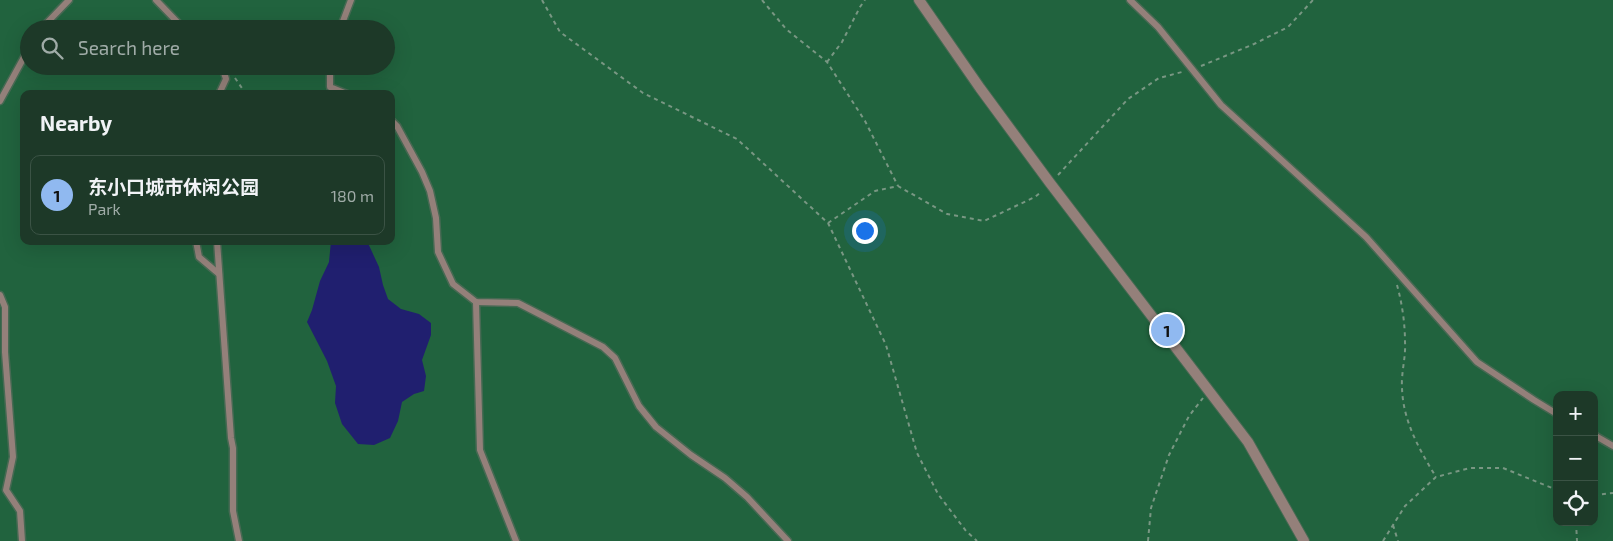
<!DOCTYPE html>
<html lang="en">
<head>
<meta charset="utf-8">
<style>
  body { margin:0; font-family:"Exo 2","Noto Sans SC",sans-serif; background:#2a4434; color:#f1f3f6 }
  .controls { position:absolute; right:15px; bottom:15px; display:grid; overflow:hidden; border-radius:10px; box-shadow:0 5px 20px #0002 }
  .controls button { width:45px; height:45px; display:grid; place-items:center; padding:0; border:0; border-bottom:1px solid #3b5345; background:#1d3928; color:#f1f3f6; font:25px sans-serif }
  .you { position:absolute; left:864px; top:230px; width:18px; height:18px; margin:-12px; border:4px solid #fff; border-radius:50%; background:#1a73e8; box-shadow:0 0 0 8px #1a73e833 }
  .badge { display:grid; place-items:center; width:32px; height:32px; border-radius:50%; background:#90b9f0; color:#111; font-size:16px; font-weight:700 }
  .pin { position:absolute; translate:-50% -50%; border:2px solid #fff; box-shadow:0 1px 5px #0006 }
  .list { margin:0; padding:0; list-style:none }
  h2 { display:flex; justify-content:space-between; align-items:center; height:65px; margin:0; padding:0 20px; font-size:21px }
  h2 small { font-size:16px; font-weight:400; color:#a0aca8 }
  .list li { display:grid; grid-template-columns:32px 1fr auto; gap:15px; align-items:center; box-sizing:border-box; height:80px; margin:0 10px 10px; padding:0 10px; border:1px solid #3b5345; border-radius:10px }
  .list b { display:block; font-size:19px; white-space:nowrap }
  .list p { margin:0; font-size:16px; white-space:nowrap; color:#a0aca8 }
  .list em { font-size:16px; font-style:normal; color:#a0aca8 }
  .icon { flex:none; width:28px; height:28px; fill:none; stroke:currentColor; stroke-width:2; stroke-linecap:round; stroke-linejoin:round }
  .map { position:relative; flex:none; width:1613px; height:541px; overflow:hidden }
  .search { position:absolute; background:#1d3928; box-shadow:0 5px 20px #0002; left:20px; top:20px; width:375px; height:55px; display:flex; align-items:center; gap:12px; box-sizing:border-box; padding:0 18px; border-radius:28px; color:#a0aca8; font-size:19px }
  .panel { position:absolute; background:#1d3928; box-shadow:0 5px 20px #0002; left:20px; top:90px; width:375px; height:155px; border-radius:10px }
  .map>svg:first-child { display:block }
</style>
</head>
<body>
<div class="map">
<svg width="1613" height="541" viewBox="0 0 1613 541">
  <rect width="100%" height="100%" fill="#274c35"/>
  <!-- green -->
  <path fill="#21633e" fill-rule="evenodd" d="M0,0H1613V541H0ZM29,29H386V66H29ZM24,94H391V241H24ZM1557,395H1594V522H1557Z"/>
  <!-- water -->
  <path fill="#201f6f" d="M331,241H367L379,267L383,285L388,299L401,309L419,314L431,323V335L422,360L426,376L424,391L414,394L402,402L398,421L390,438L374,445L358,444L342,424L335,403L336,386L327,361L307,322L312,310L320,281L329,262Z"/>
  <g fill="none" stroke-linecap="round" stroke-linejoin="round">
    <!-- lane casing -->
    <g stroke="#476953" stroke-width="9">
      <g id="lane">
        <path d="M156,0L184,29"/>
        <path d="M1130,0L1158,27L1221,105L1366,237L1477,362L1534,400L1557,414"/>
        <path d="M41,29L69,0"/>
        <path d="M340,29L351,0"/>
        <path d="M330,66V87L347,94"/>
        <path d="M219,94L226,79L222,66"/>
        <path d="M0,101L29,48"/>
        <path d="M391,120L397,126L422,172L430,191L436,218L438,252L453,284L476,302L518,303L603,347L615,358L639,406L656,427L691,455L725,478L747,497L788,541"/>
        <path d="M196,241L199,257L219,274"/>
        <path d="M217,241L231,438L233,448V511L239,541"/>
        <path d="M0,295L5,307V352L13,457L6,490L20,511L22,541"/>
        <path d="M476,302L480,450L516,541"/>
        <path d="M1594,435L1613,446"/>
      </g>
    </g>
    <!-- street casing -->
    <g stroke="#476953" stroke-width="12">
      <path id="street" d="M919,0L980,88L1050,183L1248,442L1304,541"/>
    </g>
    <!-- path -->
    <g stroke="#799783" stroke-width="2" stroke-dasharray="4 4" stroke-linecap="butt">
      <path d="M542,0L560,32L643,93L737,139L828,223L886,345L917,453L938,494L966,531L977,541"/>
      <path d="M762,0L786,29L827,62L865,121L898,186"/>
      <path d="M827,62L842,42L860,7L865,0"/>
      <path d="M1201,66L1254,44L1288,27L1313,0"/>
      <path d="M235,78L246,94"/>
      <path d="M1058,175L1128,99L1159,78L1182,72"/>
      <path d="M828,223L875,191L898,186L947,214L984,221L1035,197L1042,191"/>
      <path d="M1397,285C1402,303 1405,323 1405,342C1406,357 1401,373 1402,388C1403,421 1419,449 1436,477"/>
      <path d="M1594,495L1613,493"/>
      <path d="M1576,522L1577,541"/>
      <path d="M1393,525L1398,541"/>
      <path d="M1148,541L1151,508L1169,455L1189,416L1203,398"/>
      <path d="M1383,541L1405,506L1436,477L1470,468H1503L1557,490"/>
    </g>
    <!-- lane -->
    <use href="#lane" stroke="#94807a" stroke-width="6"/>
    <!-- street -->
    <use href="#street" stroke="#94807a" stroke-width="10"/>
  </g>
</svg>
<div class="controls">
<button>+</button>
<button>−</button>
<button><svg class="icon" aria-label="locate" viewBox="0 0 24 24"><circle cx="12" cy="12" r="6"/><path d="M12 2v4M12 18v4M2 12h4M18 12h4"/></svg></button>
</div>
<div class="you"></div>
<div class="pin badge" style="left:1167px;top:330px">1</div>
<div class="search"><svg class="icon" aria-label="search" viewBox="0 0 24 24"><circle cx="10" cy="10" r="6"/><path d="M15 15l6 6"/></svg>Search here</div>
<section class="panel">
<h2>Nearby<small></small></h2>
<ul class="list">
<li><span class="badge">1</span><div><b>东小口城市休闲公园</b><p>Park</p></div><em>180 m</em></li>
</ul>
</section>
</div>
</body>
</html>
